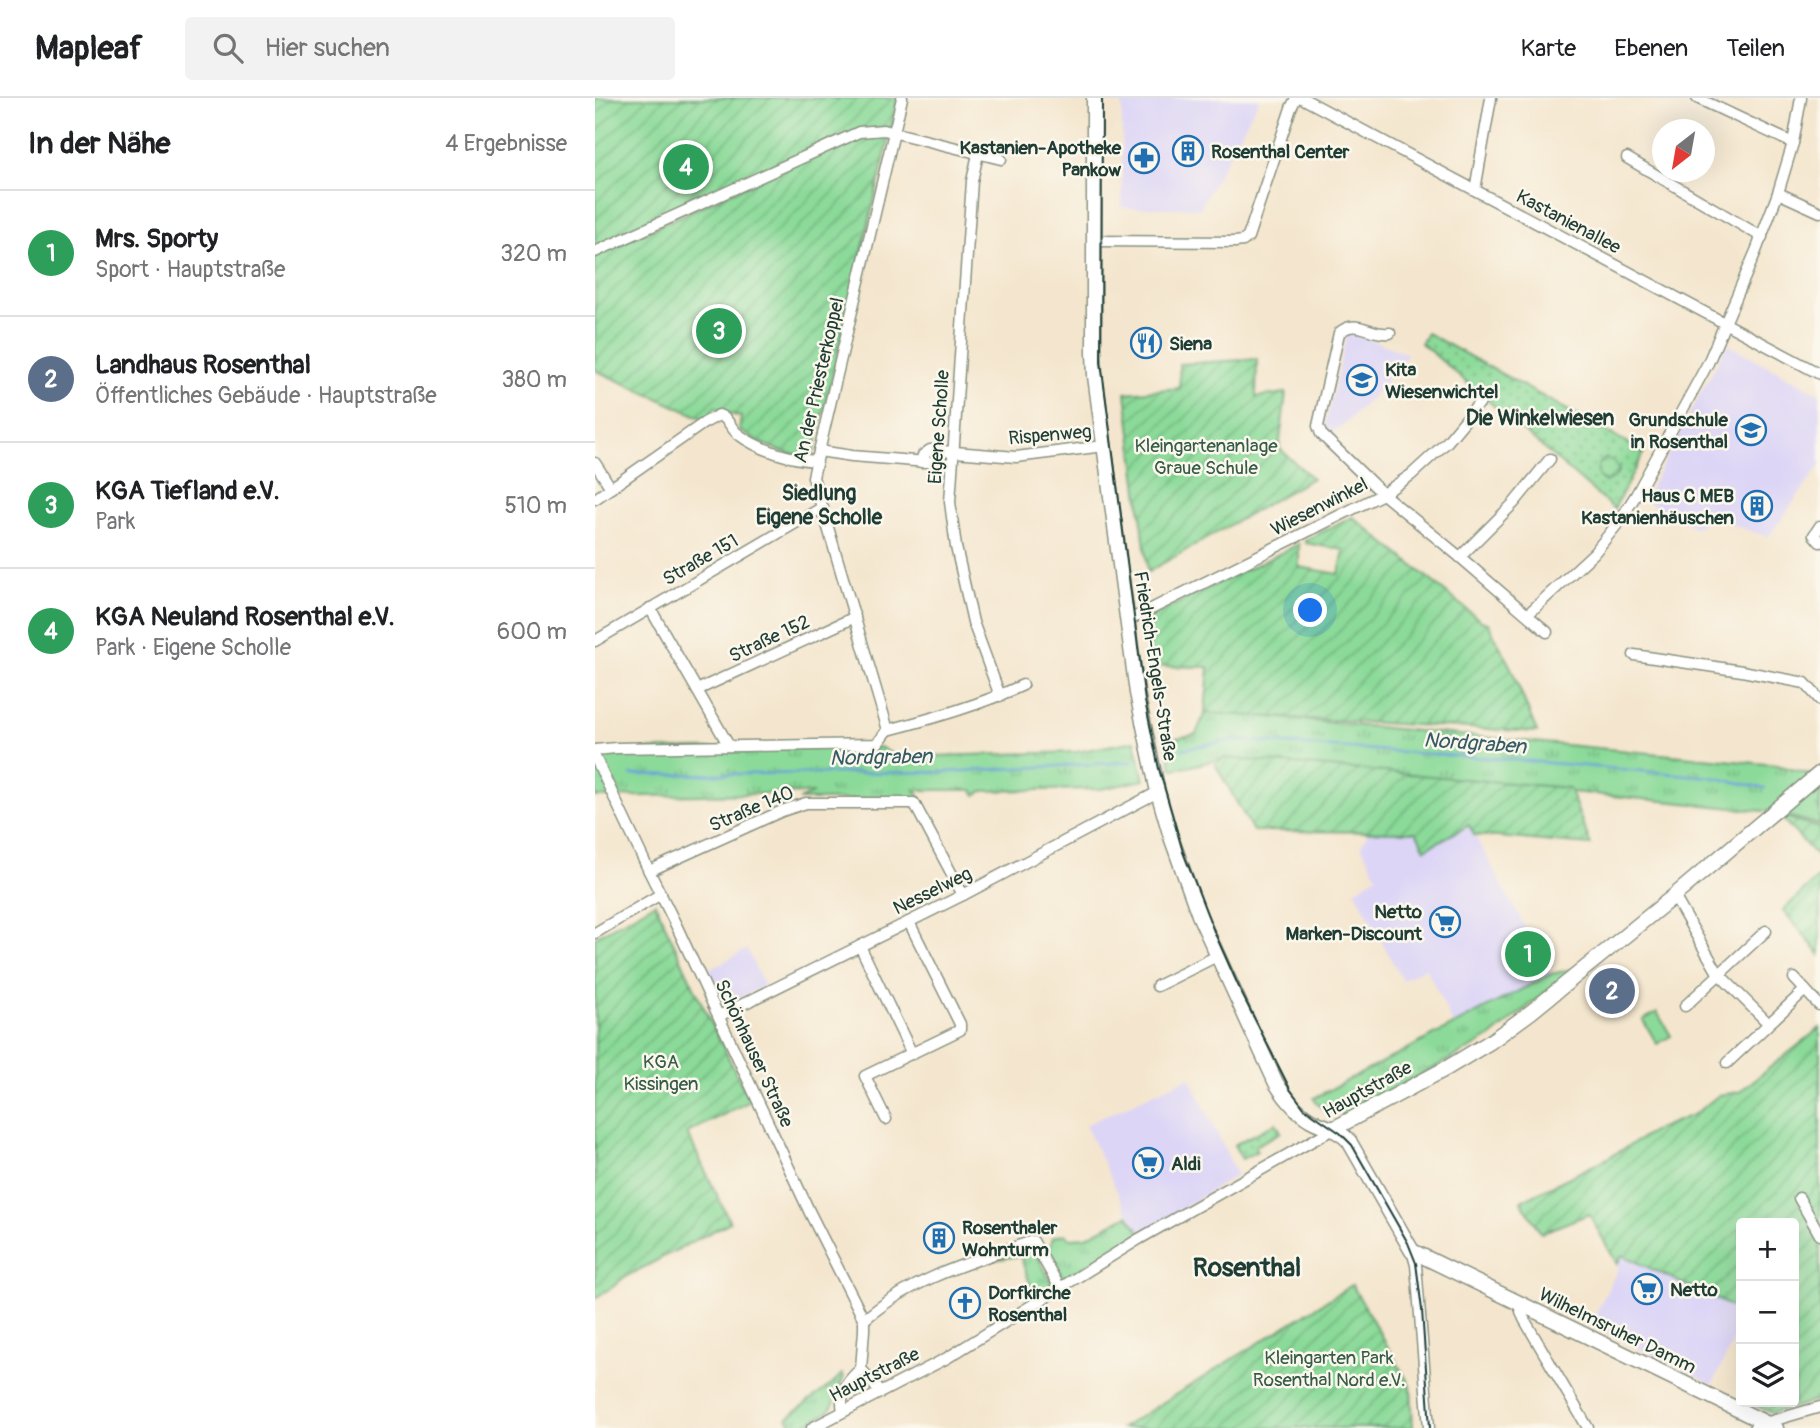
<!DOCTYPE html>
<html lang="de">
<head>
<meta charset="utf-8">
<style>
  body { margin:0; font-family:Pangolin,sans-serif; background:#f2f2f2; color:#202124 }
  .controls { position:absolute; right:21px; bottom:21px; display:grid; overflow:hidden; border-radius:7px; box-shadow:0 7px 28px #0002 }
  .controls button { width:63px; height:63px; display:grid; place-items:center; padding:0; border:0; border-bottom:2px solid #e0e0e0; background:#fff; color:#202124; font:35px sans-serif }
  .compass { position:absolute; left:1057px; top:21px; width:63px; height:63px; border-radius:50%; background:#fff; box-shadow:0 7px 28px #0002; rotate:211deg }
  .you { position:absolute; left:716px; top:513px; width:24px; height:24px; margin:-18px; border:5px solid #fff; border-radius:50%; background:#1a73e8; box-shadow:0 0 0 10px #1a73e833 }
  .badge { display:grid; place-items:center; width:46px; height:46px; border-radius:50%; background:#db2777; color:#fff; font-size:23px; font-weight:700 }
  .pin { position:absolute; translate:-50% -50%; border:4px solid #fff; box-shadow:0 2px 7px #0006 }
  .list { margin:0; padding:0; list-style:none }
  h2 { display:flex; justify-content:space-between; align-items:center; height:91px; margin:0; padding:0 28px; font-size:30px }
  h2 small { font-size:23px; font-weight:400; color:#757577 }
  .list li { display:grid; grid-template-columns:46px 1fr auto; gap:21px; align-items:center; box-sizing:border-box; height:126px; padding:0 28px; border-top:2px solid #e0e0e0 }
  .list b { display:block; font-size:26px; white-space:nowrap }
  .list p { margin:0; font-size:23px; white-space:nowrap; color:#757577 }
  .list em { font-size:23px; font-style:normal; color:#757577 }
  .icon { flex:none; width:38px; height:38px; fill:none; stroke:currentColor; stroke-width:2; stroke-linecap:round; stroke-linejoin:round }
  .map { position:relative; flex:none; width:1225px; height:1330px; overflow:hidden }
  header { display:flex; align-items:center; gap:42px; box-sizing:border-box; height:98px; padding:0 35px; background:#fff; border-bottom:2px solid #e0e0e0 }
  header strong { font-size:33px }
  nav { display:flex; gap:38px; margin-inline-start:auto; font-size:24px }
  .search { width:490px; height:63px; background:#f2f2f2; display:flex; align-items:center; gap:18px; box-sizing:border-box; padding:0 24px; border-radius:7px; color:#757577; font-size:26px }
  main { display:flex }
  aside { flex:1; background:#fff }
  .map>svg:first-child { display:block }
</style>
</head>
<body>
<header>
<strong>Mapleaf</strong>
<div class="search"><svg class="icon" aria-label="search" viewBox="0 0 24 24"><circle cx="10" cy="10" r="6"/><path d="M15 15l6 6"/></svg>Hier suchen</div>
<nav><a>Karte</a><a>Ebenen</a><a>Teilen</a></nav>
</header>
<main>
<aside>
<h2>In der Nähe<small>4 Ergebnisse</small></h2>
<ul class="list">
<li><span class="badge" style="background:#2e9e5b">1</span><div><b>Mrs. Sporty</b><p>Sport · Hauptstraße</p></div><em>320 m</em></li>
<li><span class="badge" style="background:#5c6f8a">2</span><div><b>Landhaus Rosenthal</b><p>Öffentliches Gebäude · Hauptstraße</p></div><em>380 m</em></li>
<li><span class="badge" style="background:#2e9e5b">3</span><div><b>KGA Tiefland e.V.</b><p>Park</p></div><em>510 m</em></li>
<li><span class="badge" style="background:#2e9e5b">4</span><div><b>KGA Neuland Rosenthal e.V.</b><p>Park · Eigene Scholle</p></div><em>600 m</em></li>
</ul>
</aside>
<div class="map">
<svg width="1225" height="1330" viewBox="0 0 1225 1330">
  <defs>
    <pattern id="grass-tufts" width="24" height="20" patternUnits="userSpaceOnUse" patternTransform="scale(1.75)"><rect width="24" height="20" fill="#8bda99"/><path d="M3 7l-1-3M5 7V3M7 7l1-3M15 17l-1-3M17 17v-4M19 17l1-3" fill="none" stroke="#71b27e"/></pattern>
    <pattern id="wetland-marsh" width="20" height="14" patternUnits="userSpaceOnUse" patternTransform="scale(1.75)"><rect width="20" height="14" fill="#8bda99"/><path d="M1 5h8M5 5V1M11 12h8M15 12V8" fill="none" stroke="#71b27e"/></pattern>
    <pattern id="park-dots" width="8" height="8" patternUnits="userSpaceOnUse" patternTransform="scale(1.75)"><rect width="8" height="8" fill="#8bda99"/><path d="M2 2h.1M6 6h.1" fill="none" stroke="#71b27e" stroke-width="1.8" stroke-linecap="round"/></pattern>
    <pattern id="garden-furrows" width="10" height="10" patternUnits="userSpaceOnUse" patternTransform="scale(1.75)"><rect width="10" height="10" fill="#8bda99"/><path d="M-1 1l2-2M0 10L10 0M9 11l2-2" fill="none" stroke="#71b27e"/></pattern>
  </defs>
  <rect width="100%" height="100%" fill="#fbf7ec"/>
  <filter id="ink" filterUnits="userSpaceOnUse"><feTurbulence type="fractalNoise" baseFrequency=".0143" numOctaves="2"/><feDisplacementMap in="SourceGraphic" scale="14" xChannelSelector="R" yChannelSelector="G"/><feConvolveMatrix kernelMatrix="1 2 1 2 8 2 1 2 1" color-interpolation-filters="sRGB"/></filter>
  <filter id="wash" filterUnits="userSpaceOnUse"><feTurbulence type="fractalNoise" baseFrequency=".00686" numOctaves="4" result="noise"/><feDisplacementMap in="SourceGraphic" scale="28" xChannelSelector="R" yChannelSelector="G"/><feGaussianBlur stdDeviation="1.57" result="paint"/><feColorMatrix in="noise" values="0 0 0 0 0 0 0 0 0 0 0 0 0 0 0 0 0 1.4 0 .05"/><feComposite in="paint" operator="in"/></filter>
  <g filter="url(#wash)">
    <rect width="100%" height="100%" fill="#f4e6ce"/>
    <!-- built -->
    <g fill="#ddd5f6">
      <path d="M527,0H665L605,110H527Z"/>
      <path d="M755,234L813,256L786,290L753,323L734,337L730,328L752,237Z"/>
      <path d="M1132,246L1225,296V368L1173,439L1116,419L1100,430L1049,402Z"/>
      <path d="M874,727L956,876L859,928L831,870L807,882L760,792L782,778L766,748L774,732L821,734L830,751Z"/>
      <path d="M152,851L169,888L127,908L110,874Z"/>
      <path d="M595,979L642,1077L546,1135L530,1110L490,1027Z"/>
      <path d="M1026,1157L1146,1213V1226L1118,1286L995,1227L1024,1169L1022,1166Z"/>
    </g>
    <!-- grass -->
    <g fill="url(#grass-tufts)" stroke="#558c66" stroke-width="2">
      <path d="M610,615L642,616L1182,667L1225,679V727L1179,714L629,660L593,669L577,671L571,642L601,636Z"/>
      <path d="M540,643L549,682L506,691L388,693L381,697L378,692H321L326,702H204L218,695L0,699V652L285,649L302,659L481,654Z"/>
      <path d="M979,871L897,938L854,962L748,1017L741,1012L735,1016L721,1005L719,1000L956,876Z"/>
      <path d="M533,1117L546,1135L469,1181L454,1153L458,1139L469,1136L476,1140L491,1139Z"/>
      <path d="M430,1152H436L440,1154L458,1186V1190L440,1199L425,1158L385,1164Z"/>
      <path d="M247,1276L249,1279C244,1288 243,1299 238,1307C232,1318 213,1324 203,1330H199L192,1320L237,1286Z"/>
    </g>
    <!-- wetland -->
    <path fill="url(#wetland-marsh)" stroke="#558c66" stroke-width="2" d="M1011,360L1019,364L1024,372L1020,379L1010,384L1003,378V367Z"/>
    <!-- park -->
    <g fill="url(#park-dots)" stroke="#558c66" stroke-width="2" fill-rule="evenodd">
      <path d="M832,235L1049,354L1019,411L826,245ZM1011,360L1019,364L1024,372L1020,379L1010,384L1003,378V367Z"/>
      <path d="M681,1025L686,1034L660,1048L662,1053L647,1061L639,1047Z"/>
    </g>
    <!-- garden -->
    <g fill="url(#garden-furrows)" stroke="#558c66" stroke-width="2">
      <path d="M0,0H303L296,30L264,33L0,151Z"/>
      <path d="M264,36L295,37L219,354C213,355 207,357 202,357C186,356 157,341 144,332L146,319L125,313L120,309L116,316L109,321L0,272V157Z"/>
      <path d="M662,261L661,299L691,295L684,350L717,380L553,474L531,295L585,290L584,266Z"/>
      <path d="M758,419L886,523L893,525L916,570L942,634L610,615L614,569L557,568L548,522L704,446V469L744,476L749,452L711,445L710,442Z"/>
      <path d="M629,660L974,690L996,747L879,737L874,727L830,751L821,734L658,733L620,666Z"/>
      <path d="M1184,717L1225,730V762Z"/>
      <path d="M1225,778V857L1188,812Z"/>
      <path d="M60,805L104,900L155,1003L92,1035L135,1124L28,1180L19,1188L0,1200V839Z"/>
      <path d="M1225,930V1302L1177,1315L1153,1304H1199V1125H1146V1213L1027,1157L1022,1166L994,1116L946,1135L926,1103L1009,1062L1065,1030L1100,1016L1124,997L1144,994Z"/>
      <path d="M757,1187L816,1289L818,1330H527Z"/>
    </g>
    <!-- pitch -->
    <path fill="#8bda99" stroke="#558c66" stroke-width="2" d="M1062,914L1076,938L1062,946L1048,922Z"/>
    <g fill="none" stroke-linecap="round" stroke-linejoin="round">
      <!-- stream -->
      <g stroke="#6aa1d8" stroke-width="2.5">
        <path d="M587,651L638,642L921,662L1116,679L1170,690"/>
        <path d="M36,677L351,674L537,664"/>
      </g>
    </g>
  </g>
  <g filter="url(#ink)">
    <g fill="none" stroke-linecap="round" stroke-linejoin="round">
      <!-- minor casing -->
      <g stroke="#8a9281" stroke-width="13">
        <g id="minor">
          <path d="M707,0L1225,276"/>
          <path d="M1102,0L1198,45"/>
          <path d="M383,56L377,83L355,404L361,449L378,524L405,598"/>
          <path d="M1032,60L1167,139"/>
          <path d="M880,92L896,0"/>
          <path d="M1183,95L1225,114"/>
          <path d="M498,143L640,144L648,143L653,139L696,10L701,0"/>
          <path d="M0,154L264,34L289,32L406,61"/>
          <path d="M795,235C775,238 762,219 744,235L723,328L726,336L788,396L865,459L952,534"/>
          <path d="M224,353L257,358L357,366"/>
          <path d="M326,364L328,357L335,352L421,359L509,348"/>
          <path d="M0,365L16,390"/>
          <path d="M0,401L109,325L124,317C134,320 135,330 143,336C164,352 195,361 221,363"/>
          <path d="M1225,428L1219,437L1225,444"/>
          <path d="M865,459L919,405L955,361"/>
          <path d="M55,510L134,648"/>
          <path d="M933,516L999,455L1024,424L1041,397L1113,265L1161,153L1183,95L1198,45L1206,0"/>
          <path d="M532,523L788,396L816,377L852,344L886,303"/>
          <path d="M0,543L228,409"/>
          <path d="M1039,557L1147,573L1210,585L1225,602"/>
          <path d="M102,592L260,519"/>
          <path d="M293,632C339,620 385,607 428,587"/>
          <path d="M0,652L21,650L282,646L293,632L218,379L307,0"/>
          <path d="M0,659L54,773L82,829L215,1115L266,1216L269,1222V1232L266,1271C252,1282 244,1295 248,1313"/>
          <path d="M54,773L187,713L211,705H319L368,797"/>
          <path d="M1079,798L1123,875L1173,925"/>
          <path d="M0,835L66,796"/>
          <path d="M265,848L317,956"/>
          <path d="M1199,880L1224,907"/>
          <path d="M562,888L622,858"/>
          <path d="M1090,908L1171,833"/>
          <path d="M124,918L368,797L563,694"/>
          <path d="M1132,965L1210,892"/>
          <path d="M291,1021L270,978L365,932V926L314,824"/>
          <path d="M1204,1100L1225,1137"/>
          <path d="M817,1153L821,1167L834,1330"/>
          <path d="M923,1205L929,1221L993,1330"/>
          <path d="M269,1222C317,1180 379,1163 438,1143L465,1190"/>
          <path d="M266,1271L275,1281L284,1294"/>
          <path d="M217,1330L352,1260L544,1141L738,1031"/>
          <path d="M1159,1330L1170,1325L1225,1309"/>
        </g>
      </g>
      <!-- major casing -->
      <g stroke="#8a9281" stroke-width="17">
        <g id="major">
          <path d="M499,0V255L500,278L542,595L563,694L576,739L604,817L681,985C691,1001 703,1016 720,1024C733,1030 744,1032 754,1043L817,1153L1181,1330"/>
          <path d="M738,1031L852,970L895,944L936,914L1079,798L1225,675"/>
        </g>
      </g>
      <!-- minor -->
      <use href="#minor" stroke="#fff" stroke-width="10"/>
      <!-- major -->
      <use href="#major" stroke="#fff" stroke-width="14"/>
      <!-- tram -->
      <path stroke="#1f3d34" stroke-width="2" d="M507,0L506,264L550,603L564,671L588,754L618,831L647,896L695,991L709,1010L745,1035L757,1047L813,1145L821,1165L827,1212L835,1330"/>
    </g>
  </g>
  <!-- icons -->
  <defs>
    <g id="building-ring" transform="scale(1.575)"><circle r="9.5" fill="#fbf7ec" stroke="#1f6fb2" stroke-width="1.5"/><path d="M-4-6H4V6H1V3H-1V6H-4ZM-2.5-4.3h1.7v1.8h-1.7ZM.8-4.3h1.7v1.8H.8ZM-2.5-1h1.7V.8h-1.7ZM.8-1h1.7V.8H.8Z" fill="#1f6fb2"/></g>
    <g id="pharmacy-ring" transform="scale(1.575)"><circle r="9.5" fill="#fbf7ec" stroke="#1f6fb2" stroke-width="1.5"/><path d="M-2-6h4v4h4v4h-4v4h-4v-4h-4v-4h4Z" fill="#1f6fb2"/></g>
    <g id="restaurant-ring" transform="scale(1.575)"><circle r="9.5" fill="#fbf7ec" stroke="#1f6fb2" stroke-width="1.5"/><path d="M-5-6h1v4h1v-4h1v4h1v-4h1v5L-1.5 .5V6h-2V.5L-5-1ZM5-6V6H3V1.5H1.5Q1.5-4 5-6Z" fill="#1f6fb2"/></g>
    <g id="school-ring" transform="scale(1.575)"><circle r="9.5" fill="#fbf7ec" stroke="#1f6fb2" stroke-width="1.5"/><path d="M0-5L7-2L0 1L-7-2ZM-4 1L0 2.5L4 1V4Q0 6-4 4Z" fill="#1f6fb2"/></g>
    <g id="supermarket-ring" transform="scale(1.575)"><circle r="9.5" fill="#fbf7ec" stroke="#1f6fb2" stroke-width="1.5"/><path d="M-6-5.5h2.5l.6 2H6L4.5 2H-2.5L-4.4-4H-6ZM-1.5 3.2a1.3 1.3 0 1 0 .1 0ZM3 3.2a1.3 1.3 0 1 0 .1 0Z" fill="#1f6fb2"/></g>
    <g id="church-ring" transform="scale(1.575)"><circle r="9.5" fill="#fbf7ec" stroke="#1f6fb2" stroke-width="1.5"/><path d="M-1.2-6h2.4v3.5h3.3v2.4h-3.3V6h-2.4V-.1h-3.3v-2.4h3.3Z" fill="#1f6fb2"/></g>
  </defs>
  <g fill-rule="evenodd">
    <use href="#building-ring" x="593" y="53"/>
    <use href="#pharmacy-ring" x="549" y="60"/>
    <use href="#restaurant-ring" x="551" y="245"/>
    <use href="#school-ring" x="767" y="282"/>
    <use href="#school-ring" x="1156" y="332"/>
    <use href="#building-ring" x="1162" y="408"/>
    <use href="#supermarket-ring" x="850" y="824"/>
    <use href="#supermarket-ring" x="553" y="1065"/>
    <use href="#building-ring" x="344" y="1140"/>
    <use href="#supermarket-ring" x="1052" y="1191"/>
    <use href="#church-ring" x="370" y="1205"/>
  </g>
  <g text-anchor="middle" stroke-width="5" stroke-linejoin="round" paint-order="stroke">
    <!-- poi labels -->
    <g font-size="19" font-weight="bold" fill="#1f3d34" stroke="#fbf7ec" text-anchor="start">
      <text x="526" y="56" text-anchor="end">Kastanien-Apotheke<tspan x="526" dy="22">Pankow</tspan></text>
      <text x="616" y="60">Rosenthal Center</text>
      <text x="574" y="252">Siena</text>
      <text x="790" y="278">Kita<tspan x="790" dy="22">Wiesenwichtel</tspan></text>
      <text x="1133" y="328" text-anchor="end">Grundschule<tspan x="1133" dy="22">in Rosenthal</tspan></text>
      <text x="1139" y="404" text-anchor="end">Haus C MEB<tspan x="1139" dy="22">Kastanienhäuschen</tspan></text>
      <text x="827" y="820" text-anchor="end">Netto<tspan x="827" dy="22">Marken-Discount</tspan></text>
      <text x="576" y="1072">Aldi</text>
      <text x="367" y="1136">Rosenthaler<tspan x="367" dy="22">Wohnturm</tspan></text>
      <text x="1075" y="1198">Netto</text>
      <text x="393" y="1201">Dorfkirche<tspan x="393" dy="22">Rosenthal</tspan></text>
    </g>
    <!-- street labels -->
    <g font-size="19" fill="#1f3d34" stroke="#fbf7ec">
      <text transform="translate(974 123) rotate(28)" y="7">Kastanienallee</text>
      <text transform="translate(223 282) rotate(-77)" y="7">An der Priesterkoppel</text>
      <text transform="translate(343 329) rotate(-86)" y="7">Eigene Scholle</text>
      <text transform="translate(455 336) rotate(-5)" y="7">Rispenweg</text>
      <text transform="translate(724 408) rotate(-27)" y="7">Wiesenwinkel</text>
      <text transform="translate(105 461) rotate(-30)" y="7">Straße 151</text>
      <text transform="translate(174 540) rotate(-25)" y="7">Straße 152</text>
      <text transform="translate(561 568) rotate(81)" y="7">Friedrich-Engels-Straße</text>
      <text transform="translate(156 710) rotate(-23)" y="7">Straße 140</text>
      <text transform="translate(337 792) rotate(-26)" y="7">Nesselweg</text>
      <text transform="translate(160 955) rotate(65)" y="7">Schönhauser Straße</text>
      <text transform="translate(772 991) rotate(-29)" y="7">Hauptstraße</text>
      <text transform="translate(1023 1232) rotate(26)" y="7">Wilhelmsruher Damm</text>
      <text transform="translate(279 1276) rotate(-27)" y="7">Hauptstraße</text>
    </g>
    <!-- park labels -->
    <g font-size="19" fill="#355c48" stroke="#fbf7ec">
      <text x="611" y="354">Kleingartenanlage<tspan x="611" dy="22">Graue Schule</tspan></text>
      <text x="66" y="970">KGA<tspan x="66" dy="22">Kissingen</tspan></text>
      <text x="734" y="1266">Kleingarten Park<tspan x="734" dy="22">Rosenthal Nord e.V.</tspan></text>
    </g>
    <!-- neighbourhood labels -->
    <g font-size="21" font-weight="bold" fill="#1f3d34" stroke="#fbf7ec">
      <text x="945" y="327">Die Winkelwiesen</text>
      <text x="224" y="402">Siedlung<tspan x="224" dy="24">Eigene Scholle</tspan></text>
    </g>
    <!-- water labels -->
    <g font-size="21" font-style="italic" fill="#365b65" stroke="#fbf7ec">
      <text transform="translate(880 645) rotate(4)" y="7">Nordgraben</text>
      <text transform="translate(286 659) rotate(-1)" y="7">Nordgraben</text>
    </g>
    <!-- district labels -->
    <g font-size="26" font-weight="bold" fill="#1f3d34" stroke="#fbf7ec">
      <text x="652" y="1178">Rosenthal</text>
    </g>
  </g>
</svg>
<div class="controls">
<button>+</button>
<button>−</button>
<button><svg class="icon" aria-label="layers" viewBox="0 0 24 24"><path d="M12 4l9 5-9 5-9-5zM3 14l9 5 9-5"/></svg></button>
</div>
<svg class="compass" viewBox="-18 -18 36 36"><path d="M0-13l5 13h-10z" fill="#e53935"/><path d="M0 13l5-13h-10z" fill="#757577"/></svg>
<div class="you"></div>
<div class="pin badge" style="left:933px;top:856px;background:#2e9e5b">1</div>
<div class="pin badge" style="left:1017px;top:893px;background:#5c6f8a">2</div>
<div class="pin badge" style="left:124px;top:233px;background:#2e9e5b">3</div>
<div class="pin badge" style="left:91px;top:69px;background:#2e9e5b">4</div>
</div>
</main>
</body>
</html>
